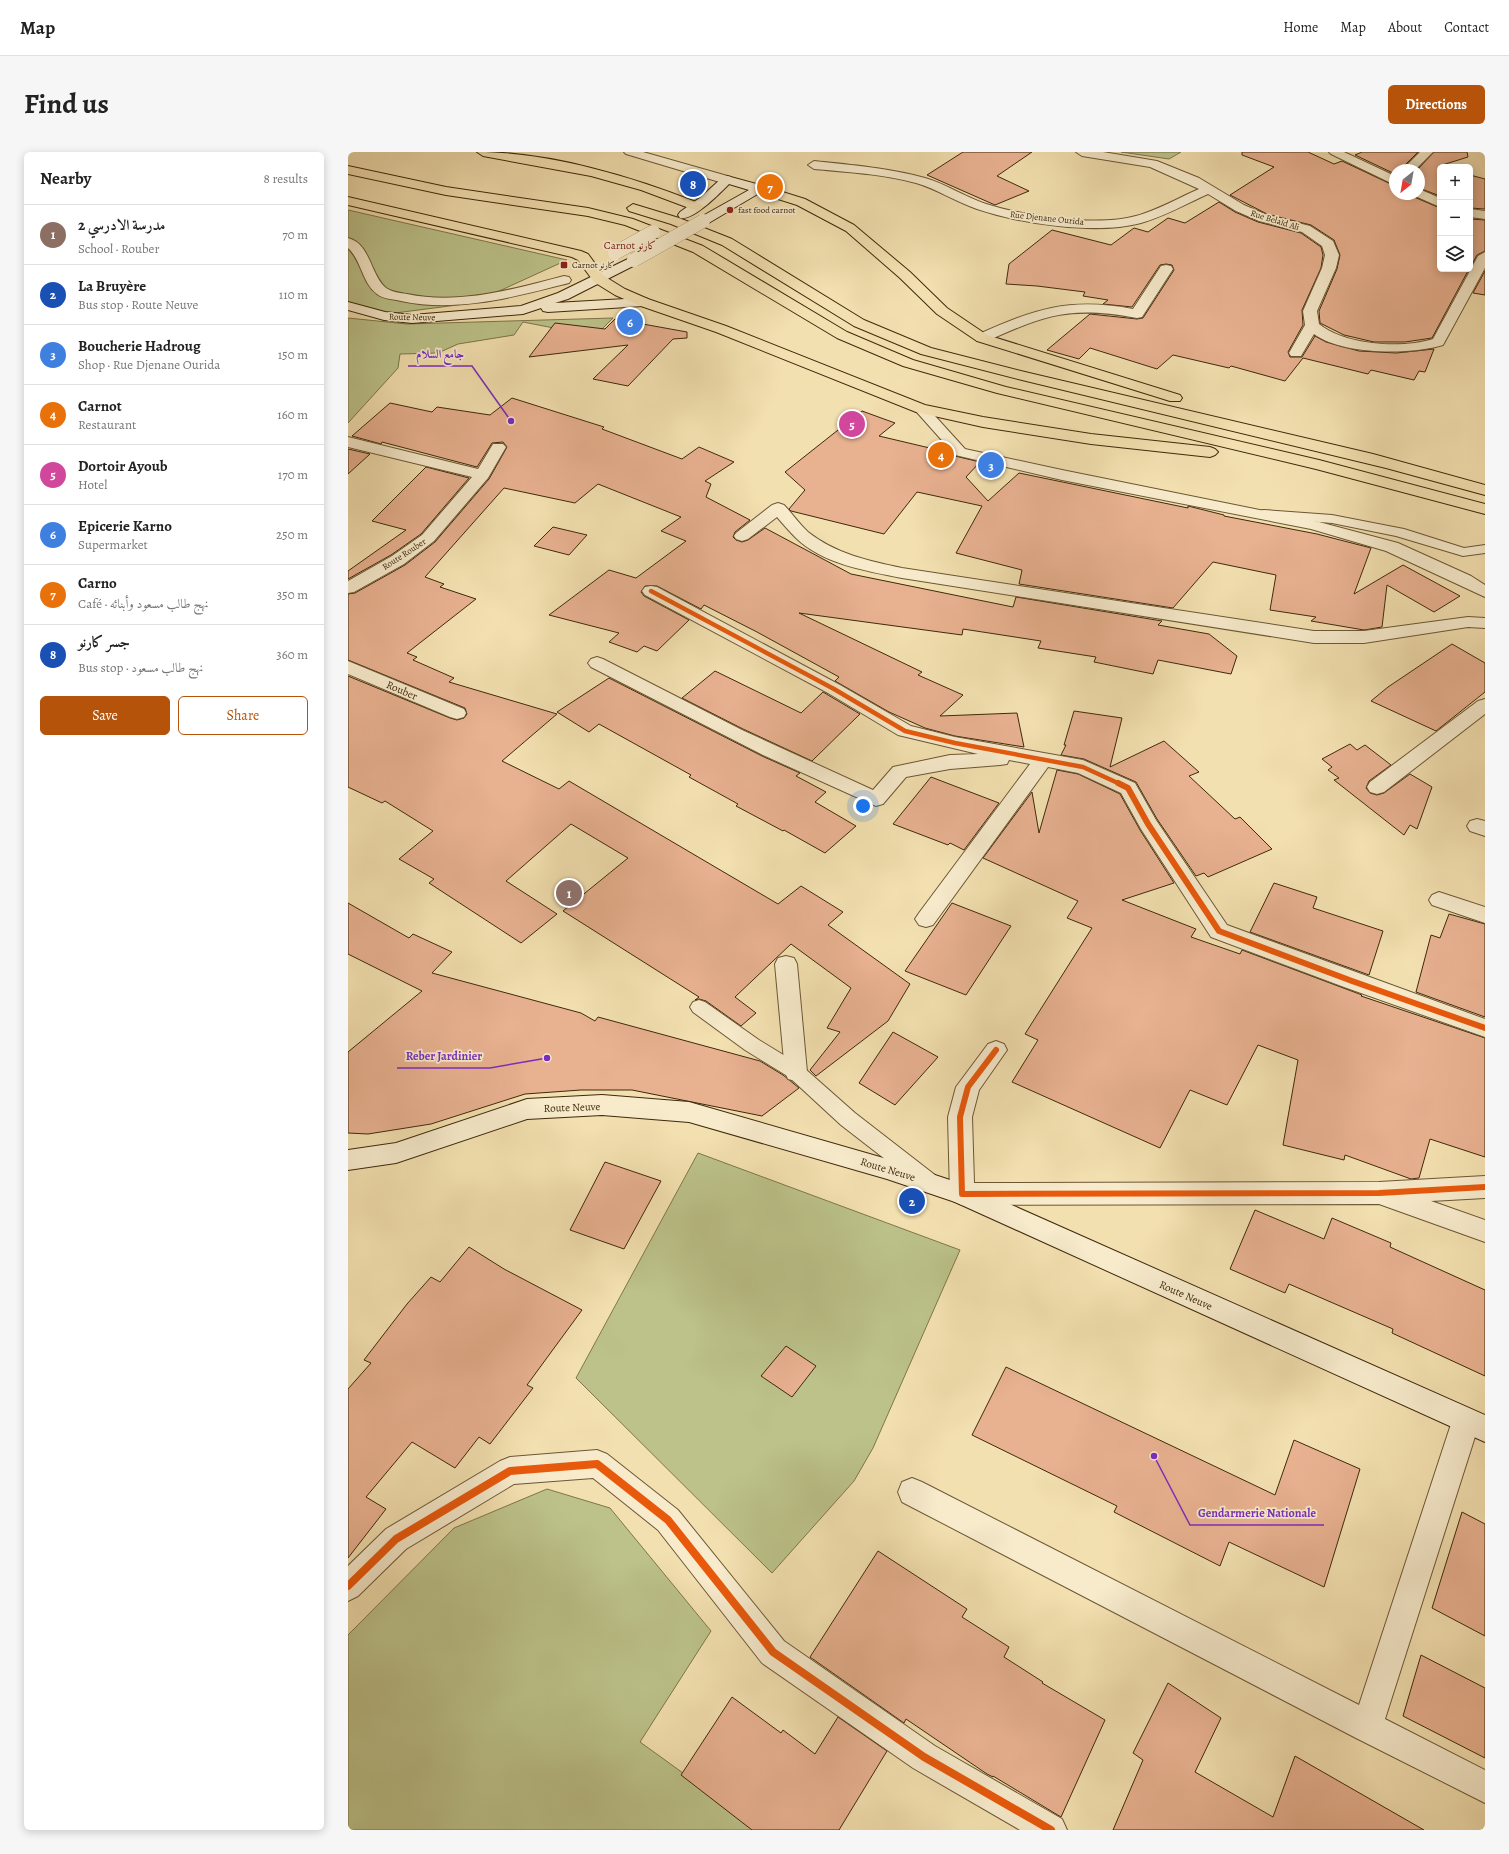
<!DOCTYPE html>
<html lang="en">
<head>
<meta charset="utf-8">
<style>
  body { margin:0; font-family:Alegreya,Amiri,serif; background:#f6f6f6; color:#222 }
  .controls { position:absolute; right:12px; top:12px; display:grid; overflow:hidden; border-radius:6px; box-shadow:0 2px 10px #0003 }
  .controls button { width:36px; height:36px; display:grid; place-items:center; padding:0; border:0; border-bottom:1px solid #e0e0e0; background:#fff; color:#222; font:20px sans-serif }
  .compass { position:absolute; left:1041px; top:12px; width:36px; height:36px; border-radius:50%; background:#fff; box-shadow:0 2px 10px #0003; rotate:211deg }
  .you { position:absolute; left:515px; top:654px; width:14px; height:14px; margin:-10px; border:3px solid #fff; border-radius:50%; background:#1a73e8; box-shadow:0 0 0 6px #1a73e833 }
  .badge { display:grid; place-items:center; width:26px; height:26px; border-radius:50%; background:#b45309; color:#fff; font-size:13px; font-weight:700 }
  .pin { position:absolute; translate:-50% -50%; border:2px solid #fff; box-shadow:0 1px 4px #0006 }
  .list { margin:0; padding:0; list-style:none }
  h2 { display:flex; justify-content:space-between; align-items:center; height:52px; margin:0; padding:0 16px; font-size:17px }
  h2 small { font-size:13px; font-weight:400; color:#767676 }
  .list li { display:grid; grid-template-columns:26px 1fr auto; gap:12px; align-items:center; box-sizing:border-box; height:60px; padding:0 16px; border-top:1px solid #e0e0e0 }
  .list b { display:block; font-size:15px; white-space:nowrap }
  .list p { margin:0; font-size:13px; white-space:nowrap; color:#767676 }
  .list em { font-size:13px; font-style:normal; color:#767676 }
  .actions { display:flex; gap:8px; padding:12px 16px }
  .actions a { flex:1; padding:9px 0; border:1px solid #b45309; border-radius:6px; text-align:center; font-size:14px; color:#b45309 }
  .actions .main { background:#b45309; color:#fff }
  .icon { flex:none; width:22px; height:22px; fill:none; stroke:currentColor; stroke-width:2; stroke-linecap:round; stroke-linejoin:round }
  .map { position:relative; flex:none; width:1137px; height:1678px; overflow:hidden; border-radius:6px }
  header { display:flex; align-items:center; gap:24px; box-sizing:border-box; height:56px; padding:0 20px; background:#fff; border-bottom:1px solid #e0e0e0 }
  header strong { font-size:19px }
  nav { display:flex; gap:22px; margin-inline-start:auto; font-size:14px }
  .intro { display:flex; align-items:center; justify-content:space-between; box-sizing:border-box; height:96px; padding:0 24px }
  h1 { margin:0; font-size:28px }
  .button { padding:10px 18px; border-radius:6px; background:#b45309; color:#fff; font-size:14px; font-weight:700 }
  main { display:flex; gap:24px; padding:0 24px }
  aside { flex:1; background:#fff; border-radius:6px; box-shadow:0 2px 10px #0003 }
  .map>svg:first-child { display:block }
</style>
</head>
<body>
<header>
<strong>Map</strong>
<nav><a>Home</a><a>Map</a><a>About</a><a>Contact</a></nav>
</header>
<div class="intro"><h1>Find us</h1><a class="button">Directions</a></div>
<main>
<aside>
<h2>Nearby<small>8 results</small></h2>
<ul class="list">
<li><span class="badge" style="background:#8d6e63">1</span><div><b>مدرسة الادرسي 2</b><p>School · Rouber</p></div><em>70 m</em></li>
<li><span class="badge" style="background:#1a4fb4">2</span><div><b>La Bruyère</b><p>Bus stop · Route Neuve</p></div><em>110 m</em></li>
<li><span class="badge" style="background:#3f7fe0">3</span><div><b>Boucherie Hadroug</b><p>Shop · Rue Djenane Ourida</p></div><em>150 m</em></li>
<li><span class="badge" style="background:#e8710a">4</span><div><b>Carnot</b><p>Restaurant</p></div><em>160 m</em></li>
<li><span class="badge" style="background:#d1479c">5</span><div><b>Dortoir Ayoub</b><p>Hotel</p></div><em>170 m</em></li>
<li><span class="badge" style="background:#3f7fe0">6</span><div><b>Epicerie Karno</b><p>Supermarket</p></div><em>250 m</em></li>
<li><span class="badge" style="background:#e8710a">7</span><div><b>Carno</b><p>Café · نهج طالب مسعود وأبنائه</p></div><em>350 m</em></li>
<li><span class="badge" style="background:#1a4fb4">8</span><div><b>جسر كارنو</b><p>Bus stop · نهج طالب مسعود</p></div><em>360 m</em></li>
</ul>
<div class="actions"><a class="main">Save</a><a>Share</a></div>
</aside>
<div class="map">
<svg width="1137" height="1678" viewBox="0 0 1137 1678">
  <rect width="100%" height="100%" fill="#f3e0b0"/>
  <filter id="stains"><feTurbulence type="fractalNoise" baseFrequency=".005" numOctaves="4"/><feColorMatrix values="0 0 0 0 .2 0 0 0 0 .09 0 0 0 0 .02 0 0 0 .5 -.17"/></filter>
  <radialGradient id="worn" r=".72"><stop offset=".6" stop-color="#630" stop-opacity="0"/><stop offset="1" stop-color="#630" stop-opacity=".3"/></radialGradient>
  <!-- green -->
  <g fill="#bcc28a" stroke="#7e764a">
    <path d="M773,0H833L821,7Z"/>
    <path d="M0,58L219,108L125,151L47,161H32L0,152Z"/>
    <path d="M0,166L59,172L265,166L247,184L175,170L166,183L110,192L90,201L52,202L50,216L0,271Z"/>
    <path d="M350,1001L612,1098L525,1296L506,1329L424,1421L228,1226Z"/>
    <path d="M199,1337L262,1356L363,1479L292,1590L414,1678H0V1483L106,1376Z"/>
  </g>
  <!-- building -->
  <g fill="#e8b190" stroke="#3f290b">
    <path d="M615,0H684L649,24L681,39L647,53L579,23Z"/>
    <path d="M894,0H960L986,12L994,9L1047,34V42H1065L1066,45L1092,56V117H1121L1084,186L1057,190H1026L996,183L972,171L971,159L989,117L992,103L986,88L963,73L919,62L882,43L926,15L894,3Z"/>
    <path d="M1014,0H1070L1052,18H1047V22L1007,3Z"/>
    <path d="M1086,0H1119L1120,5L1091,14L1094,15H1092V44L1071,36V18H1069Z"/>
    <path d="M1122,23L1137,27V57L1122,56Z"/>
    <path d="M871,50L887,60L910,70L953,81L973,95L975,103L973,116L954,158L955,173L940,200L942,205H954L967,184L978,190L1011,199L1048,201L1086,197L1077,220L1071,219L1066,228L1023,218L1020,222L955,206L937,229L883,214L881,216L825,203L809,217L742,196L731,207L699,198L742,162L789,167L795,166L826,118L824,113L818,112L812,113L784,155L755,152L760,148L735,144L737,140L689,134L658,132L661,112L704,78L763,93L786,76L800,80L820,66L837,71Z"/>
    <path d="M1122,67L1137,68V99L1129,103L1122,116Z"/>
    <path d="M1137,119V143L1125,141Z"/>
    <path d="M267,167L339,180V186L325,187L280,234L245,227L280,193L181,205L207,171L257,177Z"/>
    <path d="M164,246L256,275L254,277L334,307L351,295L386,310L357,329L363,332L358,345L402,368L387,380L385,385L388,388L394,390L400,388L417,376L503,422L665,455L668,445L814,469L810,473L861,482L889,504L883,522L810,508L805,522L746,510L748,505L690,496L693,489L615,477L614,483L451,461L574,520L570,523L615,543L592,564L669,561L676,595L607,584L577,576L541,560L487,529L491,525L409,480L356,453L353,457L309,434H297L293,440L296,444L341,468L309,499L296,494L289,500L261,490L271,481L201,463L261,418L288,426L338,389L313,379L333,365L250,332L227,351L156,336L77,425L96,432L92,435L128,447L59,501L69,505L65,508L106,526L101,530L209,562L154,609L211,637L221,629L430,752L453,734L495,760L480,773L562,832L540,869L468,924L462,918L492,880L479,876L503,836L443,792L387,845L408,861L393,874L358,849L351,847L347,848L351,845L215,759L280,706L223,672L158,729L209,762L173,791L81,731L86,727L51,707L85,679L37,649L34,651L0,635V524L102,566L109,568L116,566L119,562L117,556L0,508V442L7,441L57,413L87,390L141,327L159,295L155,290L144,291L129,315L34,290L33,292L4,284L42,251L84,260L89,255L142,263Z"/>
    <path d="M514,259L547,271L531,284L603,301L607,304L632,310L618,325L640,349L671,321L840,356V354L876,363V364L969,382L1023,396L1006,442L1055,413L1112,444L1086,460L1039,433L1034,475L1016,478L963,469L968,465L922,458L928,423L865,410L825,456L671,432L674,418L608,401L634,354L569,340L536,382L443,359L441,357L457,338L437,320Z"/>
    <path d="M0,297L22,302L0,322Z"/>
    <path d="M78,315L121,326L73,382L43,403L0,427V419L58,378L24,369Z"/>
    <path d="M205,375L239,383L221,403L186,394Z"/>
    <path d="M1104,492L1137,511V540L1088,579L1023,549L1040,535Z"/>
    <path d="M367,519L453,561L475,540L512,562L464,609L395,577L334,546Z"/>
    <path d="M261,526L414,604L452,621L448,624L478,640L467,650L508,674L477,701L436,678L435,679L388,654L390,652L341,625L343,623L251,572L241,580L209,560Z"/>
    <path d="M726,559L774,566L762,615L816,589L851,620L841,624L887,667L892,665L924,697L860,725L856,721L848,724L809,667L788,630L736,607L713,603L718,593H716Z"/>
    <path d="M1002,592L1009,598L1017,593L1043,613L1021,629L1018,636L1022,641L1029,643L1036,641L1062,622L1084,635L1069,677L1062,673L1056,683L986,628L991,626L980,618L984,615L974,607Z"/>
    <path d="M709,618L730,622L772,642L792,678L826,731L774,748L848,777L843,785L892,802L894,798L1014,843L1013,844L1137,886V1005L1082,987L1071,1026L1063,1027L997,1003L996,1008L935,993L950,908L910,893L879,953L842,938L812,996L664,930L690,888L677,882L744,776L719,766L730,749L635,706L684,640L691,681Z"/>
    <path d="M583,625L651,651L616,698L602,691L600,693L545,672Z"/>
    <path d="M926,731L969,745L965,756L1035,779L1021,823L902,780Z"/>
    <path d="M0,751L61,786L65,782L104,800L84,821L233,861L247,869L250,865L412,909L435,923L451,936L414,964L284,938H233L177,942L83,972L20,982L0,981V900L74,839L0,802Z"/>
    <path d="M604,751L663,774L618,843L557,819Z"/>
    <path d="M1101,762L1137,772V865L1068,840L1083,783L1092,786Z"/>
    <path d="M545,880L590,905L547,953L511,931Z"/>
    <path d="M257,1010L313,1029L276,1097L222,1078Z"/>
    <path d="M907,1058L976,1087L984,1066L1043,1091L1042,1095L1137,1138V1224L1044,1181L1045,1177L941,1132L937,1141L882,1117Z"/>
    <path d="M121,1095L156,1117L234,1158L179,1233L185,1236L142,1292L131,1285L107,1316L64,1290L18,1345L38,1357L0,1406V1237L23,1211L16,1208L59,1152L83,1125L92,1130Z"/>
    <path d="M438,1194L468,1214L444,1245L413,1224Z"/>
    <path d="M658,1215L927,1343L946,1288L1012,1317L976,1435L881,1390L872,1414L766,1360L769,1354L624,1283Z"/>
    <path d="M1114,1360L1137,1372V1484L1084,1456Z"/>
    <path d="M530,1399L619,1457L614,1465L661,1495L656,1505L695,1530L694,1531L757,1568L713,1665L645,1624V1625L639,1622L558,1567L556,1571L462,1505Z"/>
    <path d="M1073,1503L1137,1536V1606L1055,1564Z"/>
    <path d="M820,1531L873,1566L847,1620L925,1665L947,1604L1076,1678H765L795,1608L785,1601Z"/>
    <path d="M384,1545L433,1581L435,1578L467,1602L490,1565L539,1599L491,1678H404L333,1623Z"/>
  </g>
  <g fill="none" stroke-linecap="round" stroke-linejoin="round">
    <!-- service casing -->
    <g stroke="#6c5734" stroke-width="2">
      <g id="service">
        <path d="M916,358L984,363L1056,377L1116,396L1137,393V401L1115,404L1048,384L984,371L911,365L909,362L911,359Z"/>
        <path d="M351,848L357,850L411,888L455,915L507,961L587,1023L590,1029L587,1035L580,1038L573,1035L493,973L441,925L397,898L345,860L342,855L345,850Z"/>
      </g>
    </g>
    <!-- minor casing -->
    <g stroke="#6c5734" stroke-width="2">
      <g id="minor">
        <path d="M728,0H755L809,9L851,26L896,53L919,63L962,74L985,89L991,103L988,116L969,159L971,172C997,193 1053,197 1085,187L1130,104L1137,100V116L1095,193C1063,203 994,203 966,182L953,204H943L941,201L957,173L955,159L974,116L977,103L974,94L954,80L911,69L888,59L860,42C838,52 817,64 793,71C748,83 673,72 629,57C608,50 589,37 568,31C535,22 500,20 466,17L460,13L466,9C503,13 541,16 577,26C598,32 617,45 638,52C676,64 749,75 788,64C810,58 830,46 851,37L802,15L734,4Z"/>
        <path d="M981,0H996L1047,24V33L983,2Z"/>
        <path d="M1072,0H1085L1067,18H1054Z"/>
        <path d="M1071,37L1092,46V55L1067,44L1066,42H1071Z"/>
        <path d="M1122,57L1137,59V67L1122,65Z"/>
        <path d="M0,86C23,92 22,123 38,136C44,140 52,141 59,142C111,153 166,137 216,124L221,125L223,128L221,131C166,145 109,161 53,149C45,147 35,147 29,142C14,131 14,109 0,96Z"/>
        <path d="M818,113L823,114L825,117L794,165L789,166C723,154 699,162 639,189H629L627,186L629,183C687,157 721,145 785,157L813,114Z"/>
        <path d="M573,253L578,254L617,297L714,318L971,370L1050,391L1123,424L1137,433V445L1038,399L963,377L714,328L607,303L566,257L568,254Z"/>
        <path d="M0,285L130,317L145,292H155L158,295L140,326L86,389L56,412L6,440L0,441V429L44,404L74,383L124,325L0,295Z"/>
        <path d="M430,351L436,353C444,361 451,372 460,380C488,402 521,409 554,416L966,479H1016L1120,465L1137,466V476L1120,475L1016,491H966L554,426C518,419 475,412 448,386C441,379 435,372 429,365L400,387L394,389L388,387L386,384L388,381L424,353Z"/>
        <path d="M303,434L309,435L492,533L563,574L607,585L735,608L787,631L808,668L879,773L1137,867V885L996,835L863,785L793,677L773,641L730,621L700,615L585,773L578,775L571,773L567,767L571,761L682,612L661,608L659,612L652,613L602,617L558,625L535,652L528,654L415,603L243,515L240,511L243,507L249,505L255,507L394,578L525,638L545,615L602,603L630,602L550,583L480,541L297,443L294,439L297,435Z"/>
        <path d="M0,509L116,557L118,561L116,565L109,567L102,565L0,522Z"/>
        <path d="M1137,547V562L1036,640L1029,642L1022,640L1019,635L1022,630L1130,549Z"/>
        <path d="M1129,667L1137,669V684L1122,679L1119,674L1122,669Z"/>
        <path d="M1091,740L1137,755V771L1084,753L1081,748L1084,743Z"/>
        <path d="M438,804L446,806L449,812L459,920L456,927L448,929L440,927L437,920L427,812L430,806Z"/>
        <path d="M648,889L656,892L659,898L631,938L624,965L626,1031L1031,1030L1137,1024V1046L1083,1049L1137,1068V1090L1031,1052L614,1053L605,1049L602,1042L600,965L608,935L640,892Z"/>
        <path d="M1118,1256L1128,1260L1132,1269L1037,1567L1137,1618V1651L1008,1586L554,1350L550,1340L554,1330L564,1326L574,1330L1011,1553L1104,1269L1108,1260Z"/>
        <path d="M249,1298L259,1302L330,1358L436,1489L587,1594L714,1667L719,1678H672L565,1616L414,1511L310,1378L245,1326L166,1332L58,1397L10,1444L0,1449V1414L38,1377L152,1309L162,1305Z"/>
      </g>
    </g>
    <!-- tertiary casing -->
    <g stroke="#6c5734" stroke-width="2">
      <path id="tertiary" d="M276,0H295L383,25L385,28L383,31H375L278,2Z"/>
    </g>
    <!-- secondary casing -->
    <g stroke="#3f290b" stroke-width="2">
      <g id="secondary">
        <path d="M379,24L416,34L418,37L359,72H351L349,69L351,66L401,38L381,32C371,42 345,69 332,66L330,63L332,60L353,45L375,25Z"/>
        <path d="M286,104L293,108L291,111L220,147L207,151L295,146L300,147L302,150L300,153L295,154L200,160L195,159L193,156L175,162L64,171L36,168L0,158V150L37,160L64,163L173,154L210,141Z"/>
        <path d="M254,943L341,950L539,1007L623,1035L1137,1263V1290L607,1050L539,1027L341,970L254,963L179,967L48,1011L0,1018V998L48,991L179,947Z"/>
      </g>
    </g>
    <!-- trunk casing -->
    <g stroke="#3f290b" stroke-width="2">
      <g id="trunk">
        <path d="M129,0C202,0 286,25 353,52L355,55L349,59L293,38L243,24L135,4Z"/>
        <path d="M0,14L98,35L240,56L285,67L355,94L499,180L565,208L658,235L971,308L1137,352V362L968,317L649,241L555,214L489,186L345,100L277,73L240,64L98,43L0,22Z"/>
        <path d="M412,33L457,47L506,73L562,120L599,156L639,183L832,243L834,246L832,249H822L629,189L589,162L552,126L498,79L449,53L408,40L406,37L408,34Z"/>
        <path d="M0,45L233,99L240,102L256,124L277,137L300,147L378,174L577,253L635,265L743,282L862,295L867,297L870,300L867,303L862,305L743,292L635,275L568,260L368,180L290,153L267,143L246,130L230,108L224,105L0,53Z"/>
        <path d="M285,52L331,66L384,87L516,168L583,196L677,220L1025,302L1137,333V343L1038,316L674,228L573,202L506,174L374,93L323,72L281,59L279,56Z"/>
      </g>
    </g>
    <!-- service -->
    <use href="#service" fill="#f7ebcc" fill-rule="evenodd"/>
    <!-- minor -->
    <use href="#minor" fill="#f7ebcc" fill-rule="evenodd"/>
    <!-- tertiary -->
    <use href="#tertiary" fill="#f7ebcc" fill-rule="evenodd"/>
    <!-- secondary -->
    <use href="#secondary" fill="#f7ebcc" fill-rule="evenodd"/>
    <!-- trunk -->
    <use href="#trunk" fill="#f3e0b0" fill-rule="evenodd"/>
    <!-- secondary-bridge casing -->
    <g stroke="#3f290b" stroke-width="14" stroke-linecap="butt">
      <g id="secondary-bridge">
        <path d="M267,101L305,80"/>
        <path d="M286,108L355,69"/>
      </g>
    </g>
    <!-- secondary-bridge -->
    <use href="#secondary-bridge" stroke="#f7ebcc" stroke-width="14"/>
    <!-- cycleway-far2 casing -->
    <g stroke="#f7ebcc" stroke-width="6">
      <path id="cycleway-far2" d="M303,439L486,537L557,579L607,591L735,615L772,632"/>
    </g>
    <!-- cycleway-far1 casing -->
    <g stroke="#f7ebcc" stroke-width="8">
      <g id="cycleway-far1">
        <path d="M770,631L780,636L800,672L871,779L1004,829L1137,876"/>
        <path d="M648,898L620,935L612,965L614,1042L1031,1041L1137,1035"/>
      </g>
    </g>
    <!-- cycleway casing -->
    <g stroke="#f7ebcc" stroke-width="10">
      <path id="cycleway" d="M0,1434L48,1387L162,1319L249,1312L320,1368L425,1500L576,1605L703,1678"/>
    </g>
    <!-- cycleway-far2 -->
    <use href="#cycleway-far2" stroke="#e8590c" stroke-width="4.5"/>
    <!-- cycleway-far1 -->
    <use href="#cycleway-far1" stroke="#e8590c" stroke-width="6"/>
    <!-- cycleway -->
    <use href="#cycleway" stroke="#e8590c" stroke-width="8"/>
  </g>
  <!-- markers -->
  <g fill="#8f2418" stroke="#f7ebcc" stroke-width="1.5">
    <circle cx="382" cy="58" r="4"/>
    <rect x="212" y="109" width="8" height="8" rx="2"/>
  </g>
  <g text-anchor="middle" stroke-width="3.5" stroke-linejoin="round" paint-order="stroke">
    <!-- far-poi labels -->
    <g font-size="9" fill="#3f290b" stroke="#f7ebcc" text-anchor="start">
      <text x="390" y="61">fast food carnot</text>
      <text x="224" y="116">Carnot كارنو</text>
    </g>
    <!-- far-street labels -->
    <g font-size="9" fill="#3f290b" stroke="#f7ebcc">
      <text transform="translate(699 66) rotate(6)" y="3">Rue Djenane Ourida</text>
      <text transform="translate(927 68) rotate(17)" y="3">Rue Belaïd Ali</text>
      <text transform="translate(64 165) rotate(1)" y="3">Route Neuve</text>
      <text transform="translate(56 402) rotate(-33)" y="3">Route Rouber</text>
    </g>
    <!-- far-quarter labels -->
    <g font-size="11" fill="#7a1f14" stroke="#f7ebcc">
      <text x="282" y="97">Carnot كارنو</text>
    </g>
    <!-- street labels -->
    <g font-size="11" fill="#3f290b" stroke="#f7ebcc">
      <text transform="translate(54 538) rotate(23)" y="4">Rouber</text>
      <text transform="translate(224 955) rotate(-2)" y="4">Route Neuve</text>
      <text transform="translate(540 1017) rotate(17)" y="4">Route Neuve</text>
      <text transform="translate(838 1143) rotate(24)" y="4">Route Neuve</text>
    </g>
  </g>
  <!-- callouts -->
  <path fill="none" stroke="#7b2cbf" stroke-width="1.5" d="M163 269L124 214H60M199 906L142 916H49M806 1304L842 1373H976"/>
  <g fill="#7b2cbf" stroke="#f7ebcc" stroke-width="1.5">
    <circle cx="163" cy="269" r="4"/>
    <circle cx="199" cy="906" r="4"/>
    <circle cx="806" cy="1304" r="4"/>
  </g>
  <g font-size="12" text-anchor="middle" font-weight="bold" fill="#7b2cbf" stroke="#f7ebcc" stroke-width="3.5" stroke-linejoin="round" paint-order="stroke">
    <text x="92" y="206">جامع السلام</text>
    <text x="96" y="908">Reber Jardinier</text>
    <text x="909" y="1365">Gendarmerie Nationale</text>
  </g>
  <rect width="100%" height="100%" filter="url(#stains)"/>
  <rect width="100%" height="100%" fill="url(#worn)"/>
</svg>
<div class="controls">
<button>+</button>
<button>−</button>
<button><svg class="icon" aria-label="layers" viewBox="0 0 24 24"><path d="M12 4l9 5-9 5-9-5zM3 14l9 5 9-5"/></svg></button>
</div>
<svg class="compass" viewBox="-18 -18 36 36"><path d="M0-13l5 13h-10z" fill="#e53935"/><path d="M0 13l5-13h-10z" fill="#767676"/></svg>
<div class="you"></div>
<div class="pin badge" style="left:221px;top:741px;background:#8d6e63">1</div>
<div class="pin badge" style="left:564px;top:1049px;background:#1a4fb4">2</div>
<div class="pin badge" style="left:643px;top:313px;background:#3f7fe0">3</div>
<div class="pin badge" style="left:593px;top:303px;background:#e8710a">4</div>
<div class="pin badge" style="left:504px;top:272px;background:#d1479c">5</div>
<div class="pin badge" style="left:282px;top:170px;background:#3f7fe0">6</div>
<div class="pin badge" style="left:422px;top:35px;background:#e8710a">7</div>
<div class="pin badge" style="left:345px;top:32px;background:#1a4fb4">8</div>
</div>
</main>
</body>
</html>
